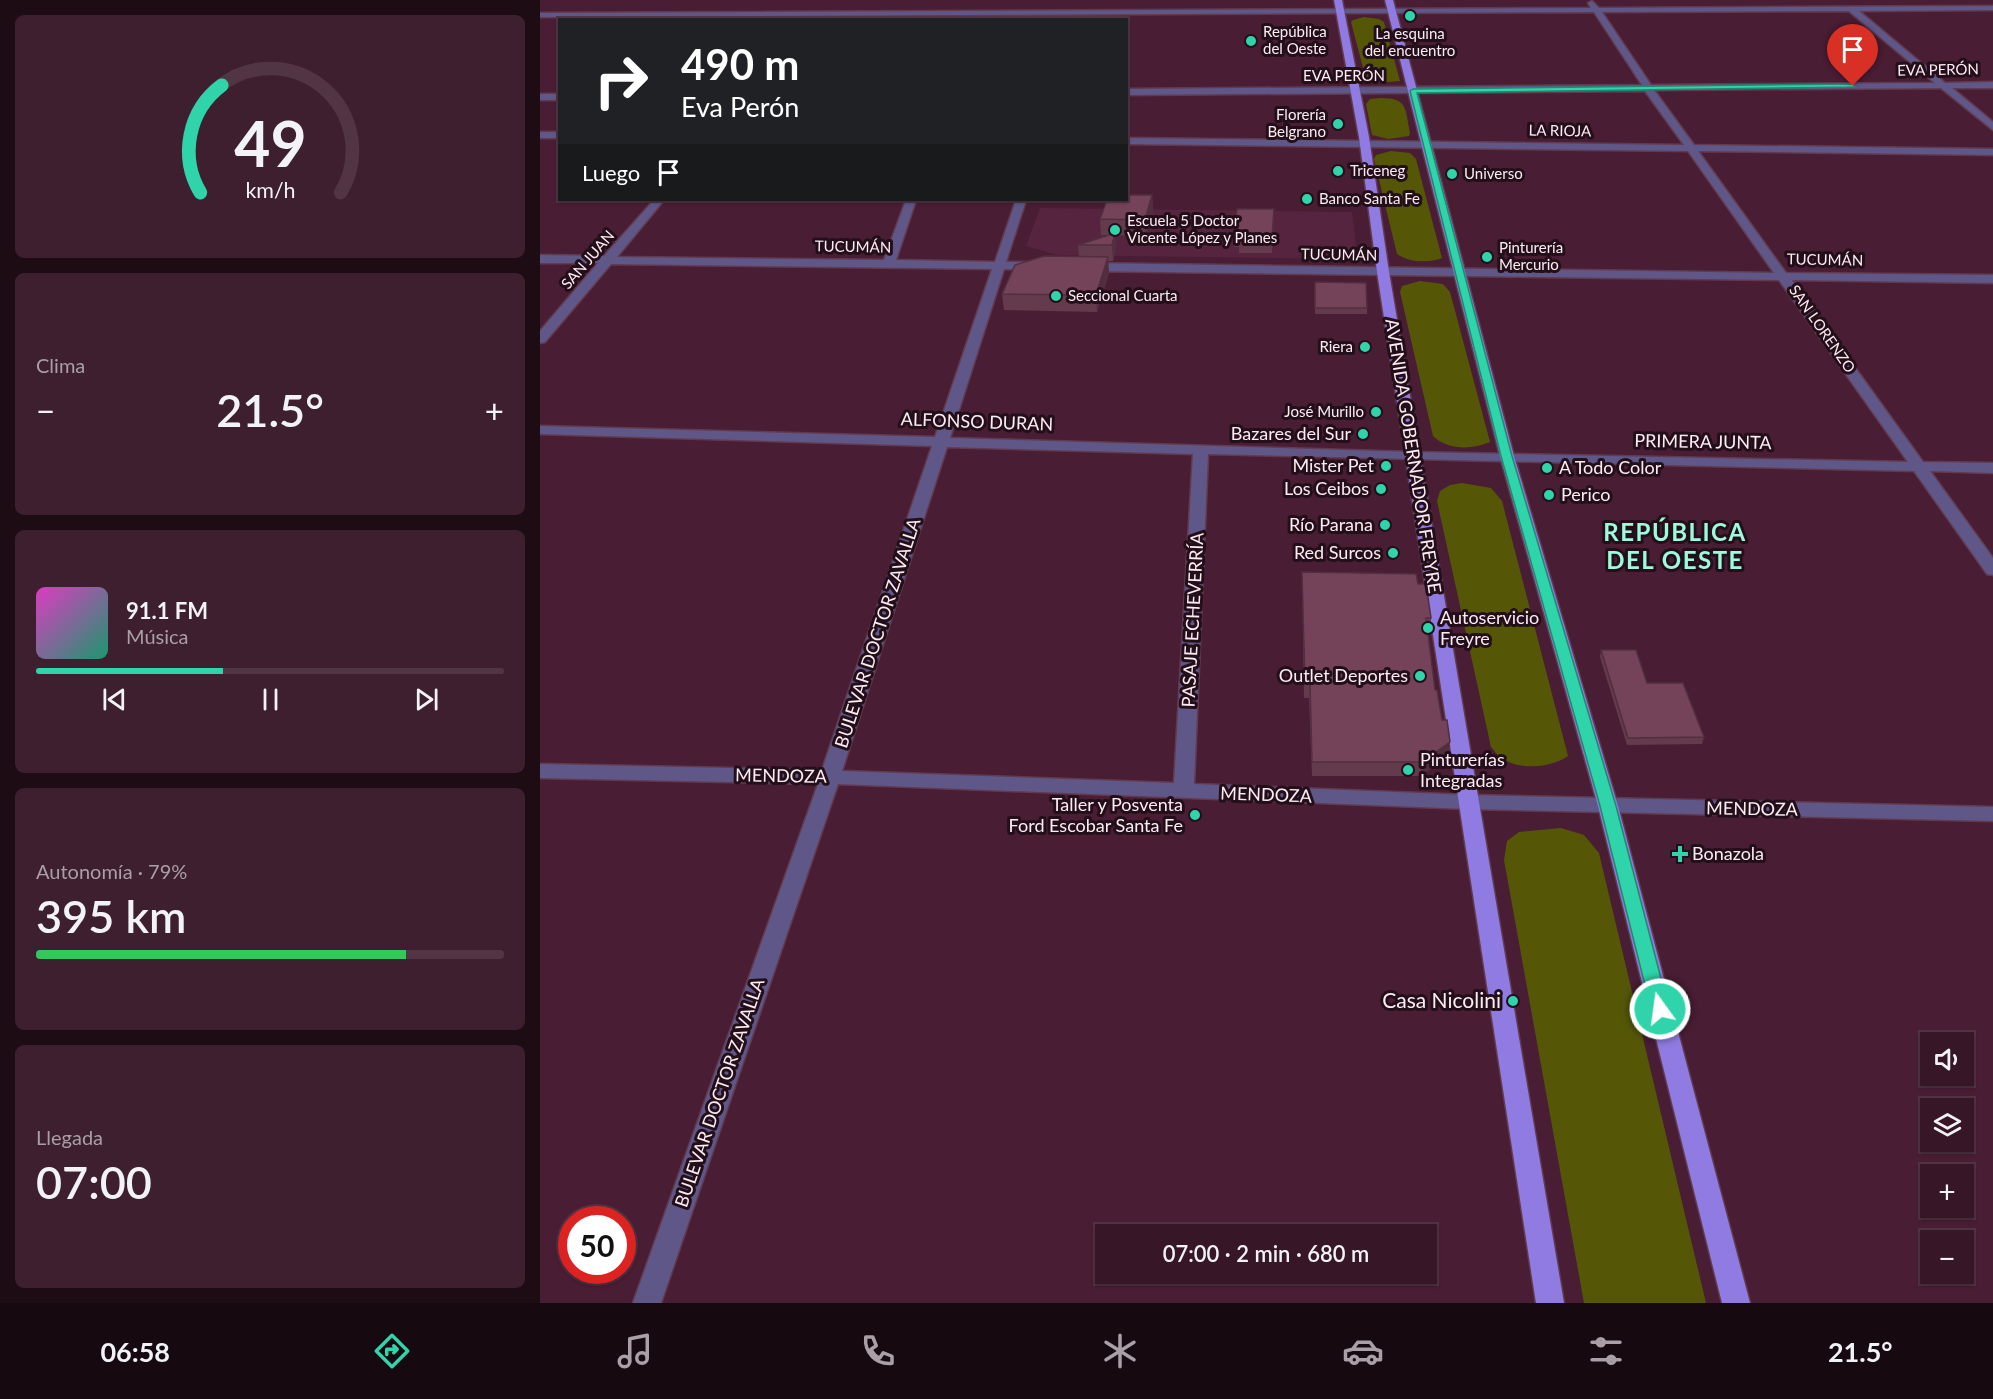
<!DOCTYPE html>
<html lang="es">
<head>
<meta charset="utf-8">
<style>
  :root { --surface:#371627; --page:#3e1f2f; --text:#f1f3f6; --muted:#aa9fa7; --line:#513544; --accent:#2fd4aa }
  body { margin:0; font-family:Lato,sans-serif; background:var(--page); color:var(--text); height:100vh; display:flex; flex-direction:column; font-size:22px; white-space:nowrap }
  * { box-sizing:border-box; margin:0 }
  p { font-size:20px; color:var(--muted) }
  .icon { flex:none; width:33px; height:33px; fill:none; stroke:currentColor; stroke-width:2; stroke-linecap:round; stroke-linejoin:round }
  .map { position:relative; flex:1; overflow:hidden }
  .drawer { display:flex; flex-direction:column; gap:15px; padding:15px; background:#1e0c15; width:540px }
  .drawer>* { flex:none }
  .hud { position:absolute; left:18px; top:18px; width:570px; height:183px; border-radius:0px; box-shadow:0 2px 4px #0004,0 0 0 2px var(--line); background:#202124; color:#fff; overflow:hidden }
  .fabs { position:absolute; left:1380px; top:1032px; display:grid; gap:12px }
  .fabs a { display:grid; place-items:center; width:54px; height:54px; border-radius:0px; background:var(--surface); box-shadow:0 2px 4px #0004,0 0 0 2px var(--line); font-size:30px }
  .speed { position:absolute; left:18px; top:1206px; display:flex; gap:12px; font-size:30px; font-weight:700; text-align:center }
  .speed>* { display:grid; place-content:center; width:78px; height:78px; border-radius:50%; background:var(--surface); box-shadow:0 2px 4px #0004,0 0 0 2px var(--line); line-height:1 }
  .speed .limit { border:9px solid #d22; background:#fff; color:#111 }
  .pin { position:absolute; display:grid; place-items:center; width:51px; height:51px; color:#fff; margin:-62px -26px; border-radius:50% 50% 50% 0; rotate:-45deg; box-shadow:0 0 6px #0007 }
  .pin .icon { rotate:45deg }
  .me { position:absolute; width:66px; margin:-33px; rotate:346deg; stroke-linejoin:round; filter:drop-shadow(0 0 4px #0008) }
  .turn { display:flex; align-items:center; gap:21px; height:126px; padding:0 24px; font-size:27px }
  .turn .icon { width:78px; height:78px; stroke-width:2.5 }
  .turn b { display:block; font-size:42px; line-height:51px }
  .then { display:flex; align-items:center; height:57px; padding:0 24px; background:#0003; gap:12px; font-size:22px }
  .big { font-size:45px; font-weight:600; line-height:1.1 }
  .drawer .tile { flex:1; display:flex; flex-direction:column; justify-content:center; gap:9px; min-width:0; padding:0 21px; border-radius:9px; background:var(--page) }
  .drawer .dial { align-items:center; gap:0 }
  .dial svg { height:156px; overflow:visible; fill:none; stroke:var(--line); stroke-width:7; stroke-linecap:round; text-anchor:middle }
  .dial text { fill:var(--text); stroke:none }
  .song { display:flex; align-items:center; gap:18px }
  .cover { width:72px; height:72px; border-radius:9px; background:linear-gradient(135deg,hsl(310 70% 55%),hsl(160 70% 35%)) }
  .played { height:6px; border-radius:3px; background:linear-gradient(90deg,var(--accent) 40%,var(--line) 40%) }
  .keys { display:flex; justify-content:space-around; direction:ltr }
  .heat { display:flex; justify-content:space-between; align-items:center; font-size:33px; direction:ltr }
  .charge { height:9px; border-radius:4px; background:linear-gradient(90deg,#34c759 79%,var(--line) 0) }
  .trip { position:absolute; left:555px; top:1224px; width:342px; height:60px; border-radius:0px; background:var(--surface); box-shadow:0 2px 4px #0004,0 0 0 2px var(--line); font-weight:600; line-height:60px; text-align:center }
  .dock { display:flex; height:96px; justify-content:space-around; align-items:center; background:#160910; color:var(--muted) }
  .dock .icon { width:42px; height:42px }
  .dock .selected { color:var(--accent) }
  .dock b { font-size:27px; color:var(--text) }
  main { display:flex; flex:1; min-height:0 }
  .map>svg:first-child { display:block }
  .built { fill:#57243f }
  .green { fill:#555707 }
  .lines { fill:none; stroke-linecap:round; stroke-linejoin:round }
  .minor-casing { stroke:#623a4f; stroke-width:3 }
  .major-casing { stroke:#623a4f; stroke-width:3 }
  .minor { fill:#5f5788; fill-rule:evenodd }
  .major { fill:#8f7be1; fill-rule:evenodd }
  .wall { fill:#643a4d }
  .shaded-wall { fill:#512f3f }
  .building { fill:#74435a; stroke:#512f3f; stroke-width:1.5 }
  .route { fill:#2fd4aa; stroke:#1f8a6e; stroke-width:1.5 }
  .poi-dot { fill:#2fd4aa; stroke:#230f19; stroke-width:2 }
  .labels { text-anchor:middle; stroke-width:6; stroke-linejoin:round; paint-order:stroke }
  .far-poi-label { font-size:15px; fill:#fdebf2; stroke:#230f19; text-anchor:start }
  .far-street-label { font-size:15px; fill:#fdebf2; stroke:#230f19 }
  .street-label { font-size:18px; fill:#fdebf2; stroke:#230f19 }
  .poi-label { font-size:18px; fill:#fdebf2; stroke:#230f19; text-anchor:end }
  .near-poi-label { font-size:21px; fill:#fdebf2; stroke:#230f19; text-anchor:end }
  .district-label { font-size:24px; font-weight:bold; letter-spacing:1.5px; fill:#9dfadb; stroke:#230f19 }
</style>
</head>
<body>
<main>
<section class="drawer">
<div class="tile dial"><svg viewBox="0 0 100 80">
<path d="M14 69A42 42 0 1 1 86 69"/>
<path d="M14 69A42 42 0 0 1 25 14" stroke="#2fd4aa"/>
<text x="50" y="56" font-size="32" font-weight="700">49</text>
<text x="50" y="72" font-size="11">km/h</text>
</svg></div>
<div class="tile"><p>Clima</p>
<div class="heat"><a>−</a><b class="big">21.5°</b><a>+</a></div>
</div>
<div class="tile">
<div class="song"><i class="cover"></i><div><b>91.1 FM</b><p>Música</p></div></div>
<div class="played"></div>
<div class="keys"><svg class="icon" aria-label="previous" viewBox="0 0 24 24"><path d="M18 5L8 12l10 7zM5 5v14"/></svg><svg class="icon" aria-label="pause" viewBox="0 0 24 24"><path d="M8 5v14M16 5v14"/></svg><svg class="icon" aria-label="next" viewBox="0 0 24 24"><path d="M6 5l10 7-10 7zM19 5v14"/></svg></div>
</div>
<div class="tile"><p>Autonomía · 79%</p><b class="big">395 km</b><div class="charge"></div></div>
<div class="tile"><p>Llegada</p><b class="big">07:00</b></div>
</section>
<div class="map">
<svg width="1453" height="1303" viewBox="0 0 1453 1303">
  <rect width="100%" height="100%" fill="#491d34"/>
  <path class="built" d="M500,208L812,212L817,254L800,259L517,255L486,246Z"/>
  <path class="green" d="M824,17L839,19L844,22L860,81L836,83L826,79L811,22L813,20Z
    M841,98C869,98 865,110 870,133L869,136L848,139L832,135L826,104L830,99Z
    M851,151L870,153L876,159L902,258C889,263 869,263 857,254L834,159L836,155Z
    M880,281L903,284L910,292L950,442C932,450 907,450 893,436L860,292L862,286Z
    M922,483L951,488L962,501L1028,756C1011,768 978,771 960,757C957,755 954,750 951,747L897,501L900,491L910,485Z
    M1021,828L1044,835L1059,853L1166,1303H1044L964,860L967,841L979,832Z"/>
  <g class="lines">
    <defs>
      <path id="minor" d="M1052,1L1059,8L1453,6V10L1319,11L1405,83L1453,82V88H1412L1453,122V130L1401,88L1114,90L1154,145L1453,149V155L1158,151L1246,273L1453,275V283L1252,280L1383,462L1453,463V473L1390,471L1453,558V575L1447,574L1374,471L668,454L654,784L929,795L1453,807V821L929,809L298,784L121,1303H93L278,784L0,778V764L282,770L392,446L0,434V426L395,437L452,269L71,264L5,342L0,343V331L58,263H0V255L64,256L114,200H124L77,257L344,260L366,200H376L356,260L455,262L476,200H486L466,262H499L505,266L499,270L464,269L410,438L873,452L1368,462L1239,280L545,271L539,267L545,263L1234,273L1148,151L586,144V138L1144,145L1105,91L586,95V89L1102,85L1054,12L0,17V13L1051,8L1048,3ZM1309,11L1395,83L1111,85L1062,12ZM407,447L653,454L634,783L302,771Z
        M0,94H20V100H0Z
        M0,132H20V138H0Z"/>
      <path id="major" d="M794,0H802L829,137L849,272L1024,1303H996L837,272L819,137Z
        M845,0H853L974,456L1078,806L1210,1303H1182L1058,806L960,456Z"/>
    </defs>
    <use href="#minor" class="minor-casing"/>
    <use href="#major" class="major-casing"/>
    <use href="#minor" class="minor"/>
    <use href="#major" class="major"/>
  </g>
  <path class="wall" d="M612,195L613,211L606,236L575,235L576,249L573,261H568L569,273L557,312L464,310L462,294L539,256L538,245L569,235H561L560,219Z
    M734,225L732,253H699V247H694V232Z
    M775,282L827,308V314H775Z
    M762,572L891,618L890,632H888L895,690L908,756L881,776H772L769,698H764Z
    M1061,650L1107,683L1164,737L1162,744L1087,745L1060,657Z"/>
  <path class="shaded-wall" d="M612,195L613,211L606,236L605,220Z
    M734,209V225L732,253V238Z
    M575,233L576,249L573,261L572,245Z
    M568,257L569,273L557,312L556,295Z
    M910,742L908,756L881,776L882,762Z"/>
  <path class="building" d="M586,195H612L605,220L560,219L567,200H586Z
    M697,209H734L732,238L699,237V232H694Z
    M575,233L572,245H538Z
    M504,256L568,257L556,295L462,294L475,265Z
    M775,282L826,283L827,308H775Z
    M762,572L876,574L878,584H886L891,618H886L895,690H897L902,720H907L910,742L882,762H772L770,684H765Z
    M1061,650H1096L1107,683H1143L1164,737L1088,738Z"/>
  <path class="route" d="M1313,84L1315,87L877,93L972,456L1076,806L1129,1009L1127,1014L1120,1016L1114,1014L1111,1009L1060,806L961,456L870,91L873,89Z"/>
  <g class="poi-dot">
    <circle cx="870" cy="16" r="6"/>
    <circle cx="711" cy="41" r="6"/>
    <circle cx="798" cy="124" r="6"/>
    <circle cx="798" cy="171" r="6"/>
    <circle cx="912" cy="174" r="6"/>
    <circle cx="767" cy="199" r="6"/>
    <circle cx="575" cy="230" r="6"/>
    <circle cx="947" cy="257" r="6"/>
    <circle cx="516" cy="296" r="6"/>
    <circle cx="825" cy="347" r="6"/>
    <circle cx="836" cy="412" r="6"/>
    <circle cx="823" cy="434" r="6"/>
    <circle cx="846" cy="466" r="6"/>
    <circle cx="1007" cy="468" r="6"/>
    <circle cx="841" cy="489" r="6"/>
    <circle cx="1009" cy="495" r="6"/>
    <circle cx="845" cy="525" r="6"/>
    <circle cx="853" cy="553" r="6"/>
    <circle cx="888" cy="628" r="6"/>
    <circle cx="880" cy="676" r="6"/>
    <circle cx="868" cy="770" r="6"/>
    <circle cx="655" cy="815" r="6"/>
    <path d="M1137 845h6v6h6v6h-6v6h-6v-6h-6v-6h6z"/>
    <circle cx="973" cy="1001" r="6"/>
  </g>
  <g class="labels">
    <g class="far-poi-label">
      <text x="723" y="37">República<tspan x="723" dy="17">del Oeste</tspan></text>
      <text x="870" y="39" text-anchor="middle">La esquina<tspan x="870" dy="17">del encuentro</tspan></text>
      <text x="786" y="120" text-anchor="end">Florería<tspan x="786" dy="17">Belgrano</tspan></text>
      <text x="810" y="176">Triceneg</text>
      <text x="924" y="179">Universo</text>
      <text x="779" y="204">Banco Santa Fe</text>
      <text x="587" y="226">Escuela 5 Doctor<tspan x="587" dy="17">Vicente López y Planes</tspan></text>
      <text x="959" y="253">Pinturería<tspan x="959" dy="17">Mercurio</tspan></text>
      <text x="528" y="301">Seccional Cuarta</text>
      <text x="813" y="352" text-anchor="end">Riera</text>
      <text x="824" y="417" text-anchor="end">José Murillo</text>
    </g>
    <g class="far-street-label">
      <text transform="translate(1398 70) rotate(-1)" y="5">EVA PERÓN</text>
      <text x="804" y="81">EVA PERÓN</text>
      <text transform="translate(1020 131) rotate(1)" y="5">LA RIOJA</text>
      <text transform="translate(313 247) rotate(1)" y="5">TUCUMÁN</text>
      <text transform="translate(799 255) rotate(1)" y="5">TUCUMÁN</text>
      <text transform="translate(48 260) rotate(-49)" y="5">SAN JUAN</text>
      <text transform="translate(1285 260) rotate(1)" y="5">TUCUMÁN</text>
      <text transform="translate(1282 329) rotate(55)" y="5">SAN LORENZO</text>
    </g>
    <g class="street-label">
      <text transform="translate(437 422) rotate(2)" y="6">ALFONSO DURAN</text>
      <text transform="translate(1163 442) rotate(1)" y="6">PRIMERA JUNTA</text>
      <text transform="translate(873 456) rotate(81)" y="6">AVENIDA GOBERNADOR FREYRE</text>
      <text transform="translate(653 620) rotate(-87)" y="6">PASAJE ECHEVERRÍA</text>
      <text transform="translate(338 633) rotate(-72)" y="6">BULEVAR DOCTOR ZAVALLA</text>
      <text transform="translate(241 776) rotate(1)" y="6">MENDOZA</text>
      <text transform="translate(726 795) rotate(2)" y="6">MENDOZA</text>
      <text transform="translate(1212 809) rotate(1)" y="6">MENDOZA</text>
      <text transform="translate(180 1093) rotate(-71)" y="6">BULEVAR DOCTOR ZAVALLA</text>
    </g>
    <g class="poi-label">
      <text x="811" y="440">Bazares del Sur</text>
      <text x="834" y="472">Mister Pet</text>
      <text x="1019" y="474" text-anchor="start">A Todo Color</text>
      <text x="829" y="495">Los Ceibos</text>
      <text x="1021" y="501" text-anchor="start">Perico</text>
      <text x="833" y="531">Río Parana</text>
      <text x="841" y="559">Red Surcos</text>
      <text x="900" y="624" text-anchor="start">Autoservicio<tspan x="900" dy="21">Freyre</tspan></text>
      <text x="868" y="682">Outlet Deportes</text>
      <text x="880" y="766" text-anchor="start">Pinturerías<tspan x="880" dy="21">Integradas</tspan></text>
      <text x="643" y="811">Taller y Posventa<tspan x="643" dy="21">Ford Escobar Santa Fe</tspan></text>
      <text x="1152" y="860" text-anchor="start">Bonazola</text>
    </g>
    <g class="near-poi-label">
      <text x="961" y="1008">Casa Nicolini</text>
    </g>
    <g class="district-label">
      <text x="1135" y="541">REPÚBLICA<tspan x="1135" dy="28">DEL OESTE</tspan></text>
    </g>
  </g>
</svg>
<div class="fabs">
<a><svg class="icon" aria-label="sound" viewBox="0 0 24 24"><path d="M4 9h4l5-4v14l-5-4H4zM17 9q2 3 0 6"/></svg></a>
<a><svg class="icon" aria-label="layers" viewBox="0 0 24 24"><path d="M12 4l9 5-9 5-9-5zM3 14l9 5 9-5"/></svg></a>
<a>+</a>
<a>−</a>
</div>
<div class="speed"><div class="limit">50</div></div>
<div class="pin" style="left:1313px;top:86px;background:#d93025"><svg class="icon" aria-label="arrive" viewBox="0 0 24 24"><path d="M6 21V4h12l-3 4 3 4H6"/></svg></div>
<svg class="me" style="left:1120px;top:1009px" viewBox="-20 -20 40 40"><circle r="17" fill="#2fd4aa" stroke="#fff" stroke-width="3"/><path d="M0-11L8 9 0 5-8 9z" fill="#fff"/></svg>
<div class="trip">07:00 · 2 min · 680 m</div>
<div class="hud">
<div class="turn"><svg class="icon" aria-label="right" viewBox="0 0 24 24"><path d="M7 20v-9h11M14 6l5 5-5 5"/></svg><div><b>490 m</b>Eva Perón</div></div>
<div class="then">Luego<svg class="icon" aria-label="arrive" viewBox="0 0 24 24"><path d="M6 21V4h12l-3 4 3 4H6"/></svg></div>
</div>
</div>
</main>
<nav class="dock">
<b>06:58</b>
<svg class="icon selected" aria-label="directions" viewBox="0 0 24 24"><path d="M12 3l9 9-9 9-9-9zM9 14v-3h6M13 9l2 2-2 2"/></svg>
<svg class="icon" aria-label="music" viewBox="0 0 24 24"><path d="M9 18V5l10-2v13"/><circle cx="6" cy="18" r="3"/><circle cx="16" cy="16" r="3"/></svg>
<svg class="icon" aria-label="phone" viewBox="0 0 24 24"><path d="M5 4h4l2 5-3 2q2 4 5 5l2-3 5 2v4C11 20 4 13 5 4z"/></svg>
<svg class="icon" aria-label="climate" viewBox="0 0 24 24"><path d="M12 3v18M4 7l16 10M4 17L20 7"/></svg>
<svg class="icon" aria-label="car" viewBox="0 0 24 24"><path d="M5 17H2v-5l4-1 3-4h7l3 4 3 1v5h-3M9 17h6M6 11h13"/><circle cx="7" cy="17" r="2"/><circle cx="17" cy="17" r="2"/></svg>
<svg class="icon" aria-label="filters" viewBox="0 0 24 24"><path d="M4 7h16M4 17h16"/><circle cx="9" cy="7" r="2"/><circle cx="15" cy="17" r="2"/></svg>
<b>21.5°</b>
</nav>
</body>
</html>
